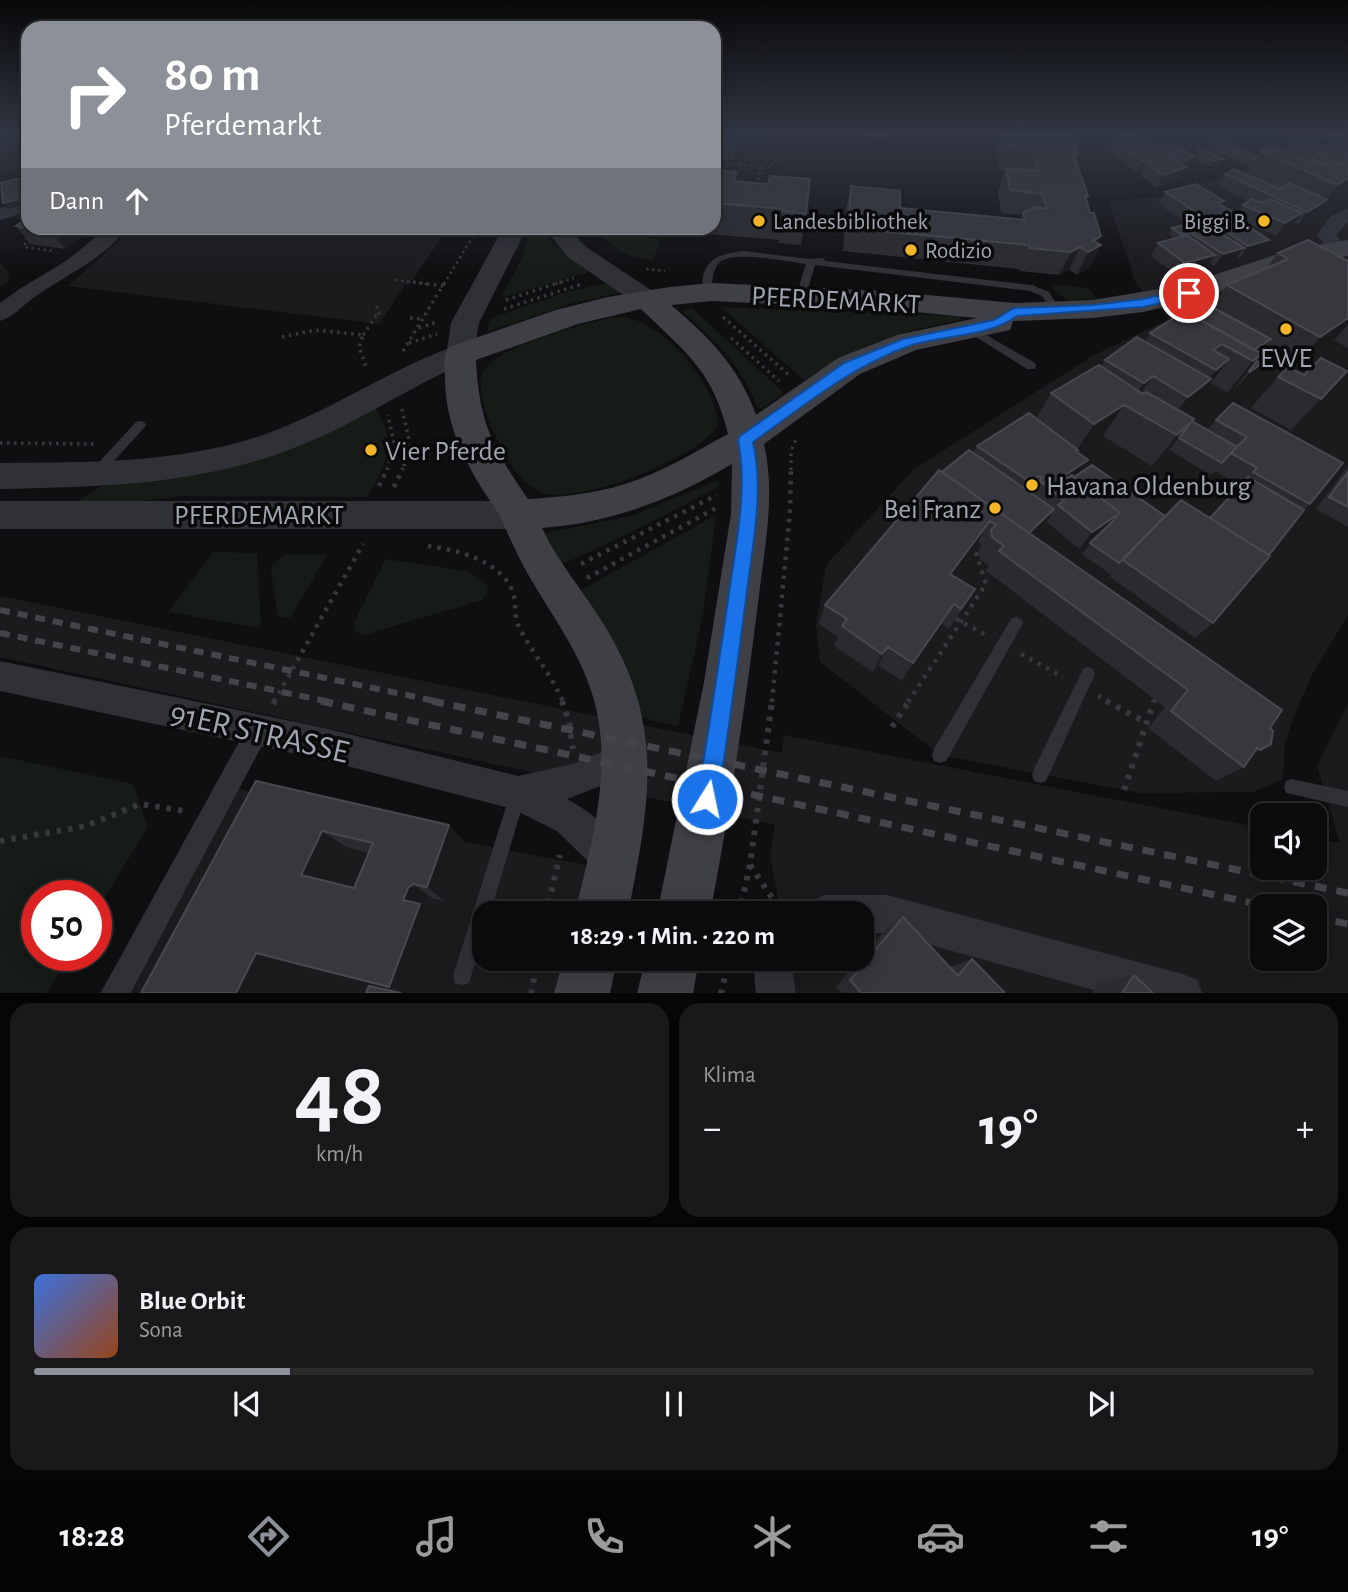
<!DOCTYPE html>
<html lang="de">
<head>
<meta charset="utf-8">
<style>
  :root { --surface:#0b0b0d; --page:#19191b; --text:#f1f3f6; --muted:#9a9b9d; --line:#2b2b2e; --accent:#8c9099 }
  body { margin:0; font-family:"Alegreya Sans",sans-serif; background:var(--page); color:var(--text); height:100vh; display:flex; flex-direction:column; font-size:26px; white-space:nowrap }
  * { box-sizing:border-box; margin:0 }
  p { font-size:23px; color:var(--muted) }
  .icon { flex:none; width:38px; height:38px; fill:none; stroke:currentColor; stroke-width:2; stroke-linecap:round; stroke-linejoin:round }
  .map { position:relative; height:993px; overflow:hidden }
  .sheet { display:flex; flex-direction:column; gap:10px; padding:10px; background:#060607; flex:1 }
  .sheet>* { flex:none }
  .banner { position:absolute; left:21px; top:21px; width:700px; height:214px; border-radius:21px; box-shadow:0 4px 18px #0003,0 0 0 2px var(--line); background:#8c9099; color:#fff; overflow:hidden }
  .buttons { position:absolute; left:1250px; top:803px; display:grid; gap:14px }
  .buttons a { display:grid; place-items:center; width:77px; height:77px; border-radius:14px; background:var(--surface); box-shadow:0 4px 18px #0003,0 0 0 2px var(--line); font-size:35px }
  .speed { position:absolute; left:21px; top:880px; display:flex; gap:14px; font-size:35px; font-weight:700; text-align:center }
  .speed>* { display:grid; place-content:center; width:91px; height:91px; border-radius:50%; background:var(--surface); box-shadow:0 4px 18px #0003,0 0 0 2px var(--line); line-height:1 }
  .speed .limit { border:10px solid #d22; background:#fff; color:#111 }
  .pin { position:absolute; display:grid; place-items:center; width:60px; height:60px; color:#fff; margin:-30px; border:4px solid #fff; border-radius:50%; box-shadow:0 2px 7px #0007 }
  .me { position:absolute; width:77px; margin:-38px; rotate:10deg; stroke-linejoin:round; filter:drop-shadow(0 0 5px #0008) }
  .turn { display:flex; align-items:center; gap:24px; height:147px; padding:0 28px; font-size:32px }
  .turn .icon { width:91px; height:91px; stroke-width:2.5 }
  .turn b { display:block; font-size:49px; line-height:60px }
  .then { display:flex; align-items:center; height:66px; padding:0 28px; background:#0003; gap:14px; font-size:26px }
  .big { font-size:52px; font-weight:600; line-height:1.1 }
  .sheet .card { flex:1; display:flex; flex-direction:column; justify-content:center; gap:10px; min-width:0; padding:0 24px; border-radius:21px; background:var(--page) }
  .sheet .dial { align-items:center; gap:0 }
  .dial b { font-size:91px; line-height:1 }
  .song { display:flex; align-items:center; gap:21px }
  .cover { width:84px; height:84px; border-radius:10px; background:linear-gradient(135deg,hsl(220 70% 55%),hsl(20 70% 35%)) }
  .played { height:7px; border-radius:4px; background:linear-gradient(90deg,var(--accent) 20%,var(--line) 20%) }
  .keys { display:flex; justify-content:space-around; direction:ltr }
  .heat { display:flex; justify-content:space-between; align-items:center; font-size:38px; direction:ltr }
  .sheet .tiles { flex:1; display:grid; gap:10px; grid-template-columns:1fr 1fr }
  .card:last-child { grid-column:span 2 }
  .trip { position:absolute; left:472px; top:901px; width:402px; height:70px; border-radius:21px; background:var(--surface); box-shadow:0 4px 18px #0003,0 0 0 2px var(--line); font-weight:600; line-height:70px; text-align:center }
  .tab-bar { display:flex; height:112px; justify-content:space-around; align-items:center; background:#040405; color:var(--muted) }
  .tab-bar .icon { width:49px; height:49px }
  .tab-bar .on { color:var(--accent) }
  .tab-bar b { font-size:32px; color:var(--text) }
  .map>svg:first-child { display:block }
  .built { fill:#1b1b1e; fill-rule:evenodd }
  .green { fill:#161b17 }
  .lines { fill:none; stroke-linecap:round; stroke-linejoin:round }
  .path-far3 { stroke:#36383c; stroke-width:2.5; stroke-dasharray:2.5 3.5; stroke-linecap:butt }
  .path-far2 { stroke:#36383c; stroke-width:3.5; stroke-dasharray:2.5 4.5; stroke-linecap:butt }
  .path-far1 { stroke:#36383c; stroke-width:4.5; stroke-dasharray:3.5 6; stroke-linecap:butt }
  .path { stroke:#36383c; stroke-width:6; stroke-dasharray:4.5 7; stroke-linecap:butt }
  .service { fill:#303136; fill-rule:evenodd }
  .pedestrian { fill:#303136; fill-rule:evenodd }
  .minor { fill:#303136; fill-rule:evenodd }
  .tertiary { fill:#303136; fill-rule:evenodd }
  .secondary { fill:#3e4045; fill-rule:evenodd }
  .rail-far1 { stroke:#43454b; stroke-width:6; stroke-dasharray:10 8; stroke-linecap:butt }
  .rail { stroke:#43454b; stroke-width:7; stroke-dasharray:12 10; stroke-linecap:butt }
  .wall { fill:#2b2b2f; fill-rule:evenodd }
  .shaded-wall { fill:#1a1a1d }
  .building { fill:#37383d; stroke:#48494f; stroke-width:2; fill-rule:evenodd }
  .route { fill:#1a73e8; stroke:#114b97; stroke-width:2 }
  .poi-dot { fill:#f1b527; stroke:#0a0a0b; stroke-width:2.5 }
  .labels { text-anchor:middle; stroke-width:7; stroke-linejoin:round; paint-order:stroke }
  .far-poi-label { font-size:23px; fill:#a0a5b2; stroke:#0a0a0b; text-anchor:start }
  .street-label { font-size:28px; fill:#a0a5b2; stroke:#0a0a0b }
  .poi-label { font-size:28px; fill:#a0a5b2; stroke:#0a0a0b; text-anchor:start }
  .near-street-label { font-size:33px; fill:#a0a5b2; stroke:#0a0a0b }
</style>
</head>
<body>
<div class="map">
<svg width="1348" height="994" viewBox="0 0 1348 994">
  <rect width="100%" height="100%" fill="#0f0f11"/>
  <path class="built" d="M1320,137L1348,150V615L1312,674L1294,716L1285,742L1283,779L1253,792L1140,793L940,755L820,662L816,625L826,565L914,469L1094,355L1169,319L1136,284L1109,202L1165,196L1238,172Z
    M133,228H448L414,278L409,285H405L379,324L68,286Z
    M0,596L782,753L784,735L1262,828V868H1314V838L1340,843L1317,766L1348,703V993H776L773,959H863V914L781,912L770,856L775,825L0,657ZM1262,906H1314V959H1262Z
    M228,786L464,842L591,866L581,913L485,914V959H571L563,993L114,994Z"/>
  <path class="green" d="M532,228H543L553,244L589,272L501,298L520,262Z
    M605,231L660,239L653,260C630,257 617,253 602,235Z
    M605,283L620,293L573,303L487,332L491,318L567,292Z
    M1053,284L1088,288L1097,299L1067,300L1050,286Z
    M721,307L959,316L962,320C901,330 856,347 804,380Z
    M692,308L784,393L762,409L758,408C738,360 719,344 681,311Z
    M614,317C656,311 717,384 718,424C703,458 573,507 540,492C518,482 504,455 495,434C488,419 478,394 481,377C487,347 586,324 614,317Z
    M374,406C398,443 388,462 367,497L181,496L108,505L73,504L101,486L200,474L239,465Z
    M718,480L720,486L632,532L563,564L542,534L634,515Z
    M716,515L703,615L678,726L642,718L620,653L581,590Z
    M213,552L257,553L261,628L168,612Z
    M286,554L327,555L290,618L278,616L271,571L273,564Z
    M386,559L468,571L487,585L488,593L482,600L364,635L355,632L354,623Z
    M0,756L133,784L148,827L96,912V896H37V956H70L47,993H0Z"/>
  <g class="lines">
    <path class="path-far3" d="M714,162L772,168L774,160H786
      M756,186L761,167
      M27,237L24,247L54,251
      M646,269L665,271
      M395,280L427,284
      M444,284L478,228
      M555,284L574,278"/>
    <path class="path-far2" d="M413,282L443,286
      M506,300L561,282
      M377,306L378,313L385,315
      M504,309L582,284
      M723,317L790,376
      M410,318L423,319
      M419,328L437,322
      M363,335L378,313
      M282,337L315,330L363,335L359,347L367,370
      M731,338L779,381
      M409,343L437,334
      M1256,348L1290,369
      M403,351L445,282
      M402,409L409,440L403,470
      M0,443L97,444
      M387,470L394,443L388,415
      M791,470V451L796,439"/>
    <path class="path-far1" d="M379,486L388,468
      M394,487L403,468
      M428,546C457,550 499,560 512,590C517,601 513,615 519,627C532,653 552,675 563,702
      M581,564L717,495
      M587,578L716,508
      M956,619L986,635
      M1021,654L1063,677
      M1098,696L1110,702
      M274,702L363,544
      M772,702L790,511L791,468
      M908,702L986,584L975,550
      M1154,702L1155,699"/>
    <path class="path" d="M562,701L569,722L573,749
      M1106,701L1145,722
      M273,704L275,701
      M892,727L909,701
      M1124,790L1154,701
      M0,841L86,826L140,804L185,811
      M750,865L783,914
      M546,914L560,855
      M739,914L750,865L772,701
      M531,994L538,959
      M721,994L729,959"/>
    <path class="service" d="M743,251L809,259L824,258L825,261L1032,285L1049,292L1061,311L1059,313H1053L1042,296L1030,291L815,265L806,296L801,299L796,296L806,264C788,262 729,249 718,264C712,272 712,283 712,292L710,294H704C697,264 716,253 743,251Z
      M969,325L1035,363L1036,366L1035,369H1027L965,330L964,328Z
      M140,421L144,422L146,425L144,428L99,477H91L89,474L91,471L136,422Z
      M1016,617L1021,619L1023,623L1021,627L946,761L940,763L934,761L932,755L934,749L1011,619Z
      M1088,667L1093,669L1095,674L1046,781L1040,783L1034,781L1032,775L1034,769L1083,669Z
      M1292,779L1348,791V807L1286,793L1284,787L1286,781Z
      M518,786L524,788L526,794L490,914H485V931L471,976L469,983L462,985L455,983L453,976L510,794L512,788Z"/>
    <path class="pedestrian" d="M258,718L266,722L270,730L266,738L130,994H100L250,722Z"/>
    <path class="minor" d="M28,202V212L0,220V208Z
      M1348,208V222L1336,235L1348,249L1345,253H1331L1317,235L1330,217Z
      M107,228H127C105,258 66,275 36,296C24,304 14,317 0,321V303L21,288L66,261Z
      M0,661L320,727L518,776L573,764L624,743L636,748L641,760L636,772L567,799C590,811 620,835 630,859L625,872L612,877L599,872L557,831L513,809L320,759L0,691Z
      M825,895H887L1183,974L1197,980L1203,994H1108L887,933H863V914H806L812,901Z
      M753,959H793L791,963L796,994H756Z"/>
    <path class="tertiary" d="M503,228H527L479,323L474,354L470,361C411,385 358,423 299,446C203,485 102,487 0,489V463C92,462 191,464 279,429C337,406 389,371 447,349L451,323Z
      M544,228H568L586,247L657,294L661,300L657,306L648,308L639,306L568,257Z
      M0,501H518L530,505L535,515L530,525L518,529H0Z"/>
    <path class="secondary" d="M1348,240V256L1305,263L1199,299L1143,312L1093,318L1013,321L1010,330L916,350L860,374L764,444C776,496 764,550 758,603C745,707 730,810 710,914H657L704,682L731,514L732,464C673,499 611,523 542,528C558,563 586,594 606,628C666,728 649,805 628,914H575C590,848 612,776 596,708C585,659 554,619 529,576C518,557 510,538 501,519C496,508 487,497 481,487C460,452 445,419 445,377C444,366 443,356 449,347L556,310L608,297L670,287L712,283L884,291L1015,303L1093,300L1183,285L1290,250ZM712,301L884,309L977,318L897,335L838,358L756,415C739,367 709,337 671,305ZM641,309C685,352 713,370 728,434C695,452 661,473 625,484C594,494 561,497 528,499C493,448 479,423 476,360L578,324Z
      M563,959H617L610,994H554Z
      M645,959H699L693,994H637Z"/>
    <path class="rail-far1" d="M0,610L440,702
      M0,633L330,702"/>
    <path class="rail" d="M321,701L1266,906
      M432,701L1348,893
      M1314,917L1348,924"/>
  </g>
  <path class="wall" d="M714,135H738V144L733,160L714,158Z
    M855,135H891L890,137Z
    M999,135H1004L1078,154L1075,160L1088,196L1087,200L1090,213L1101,236L1097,243L1101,245L1089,268L1077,275L1069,270L1059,275L1020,271L1019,269L843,251L846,209L851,186L900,208L1021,220L1022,215L1001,213L998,191L1005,170H998L995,148Z
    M1321,135H1348V190L1321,207L1318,212L1298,225L1294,223L1276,236L1235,217L1243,205L1249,201L1218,186L1225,174H1246L1251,165L1249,167L1207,148L1210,142L1257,156L1260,151H1284L1292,140L1325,148H1334L1338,144Z
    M1115,139L1160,147L1192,162L1184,165L1180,179L1156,187L1140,175L1142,171L1135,172L1109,151Z
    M1200,148L1221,165L1209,167L1194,160Z
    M714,170L737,172L736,181L806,214L801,245L779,243V240L635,228H714Z
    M1165,192L1222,205L1236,214L1234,217L1269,240L1260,252L1240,258L1237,257L1235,260L1214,266L1210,263L1207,267L1178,276L1151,256L1158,243L1175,239L1168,234L1172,228L1188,224L1158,204Z
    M16,226L97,228L65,249L30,244Z
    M1278,253L1348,261V348L1334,340L1292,369L1304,375L1347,371L1291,430L1251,408L1278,377L1292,369L1261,351L1259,352L1262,354L1257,361L1251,376L1227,393L1211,383L1205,391L1195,399L1183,413L1192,421L1207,430L1216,420L1233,403L1310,504L1304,510L1213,623L1195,638L1109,576L1115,569L1110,574L1082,554L1097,536L1079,549L1047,522L1051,516L1050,515L1047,520L1032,534L1270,728L1271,744L1252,754L1244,767L1216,781L1148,728L1165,707L986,571L989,566L980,559L978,551L982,546L978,542L953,575L975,589L949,629L942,624L902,681L878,665L873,672L834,646L838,637L819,624L825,605L942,472L973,453L977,446L1036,419L1051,393L1101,366L1105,360L1145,341L1150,333L1195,317L1211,307L1227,285L1266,268ZM1103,436L1152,466L1169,450L1211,475L1223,463L1215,471L1240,485L1210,518L1165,516L1079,474L1088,460L1078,452Z
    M1348,466V527L1316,509Z
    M256,781L449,825L464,842L444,901L432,898L427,901L425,907L438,916L411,993L287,962L273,993ZM346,847L369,853L354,888L330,882Z
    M903,917L950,967L972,959L1005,993H842L836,987L860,959H863V956L886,929Z
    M1134,975L1153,993H1092L1099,983Z"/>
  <path class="shaded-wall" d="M0,135H28V165L2,171L0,169Z
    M735,135H738V144L733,160Z
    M1346,135H1348V141L1339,144Z
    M1195,156L1192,162L1182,166L1186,160Z
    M1147,159L1141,171L1135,172L1142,161Z
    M1224,159L1221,165L1209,167L1213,161Z
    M1187,167L1180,179L1156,187L1163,175Z
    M1348,178V190L1321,207L1318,212L1298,225L1307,212L1326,200L1337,185Z
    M28,197V204L8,209L3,203Z
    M1302,213L1293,225L1276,236L1285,223Z
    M57,228H97L65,249L52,231Z
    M1101,236L1095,248L1101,245L1089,268L1077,275L1093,241Z
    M1269,240L1260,252L1240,258L1248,246Z
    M1080,247L1069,270L1059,275L1071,252Z
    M1244,248L1235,260L1214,266L1223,254Z
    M1215,255L1207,267L1178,276L1185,263Z
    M0,262L10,274L7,277L10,280L0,287Z
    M1348,318V325L1334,340L1292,369L1320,337Z
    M1271,339L1260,351L1249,359L1246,355Z
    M1262,354L1236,386L1227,393L1253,361Z
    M1229,359L1205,391L1195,399L1186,410L1164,428L1188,397L1208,381L1216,370Z
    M1261,364L1251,376L1240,384L1250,372Z
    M1153,376L1131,408L1128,407L1144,383Z
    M1124,405L1103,436L1076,453L1065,469L1094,424Z
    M1194,419L1169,450L1152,466L1177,435Z
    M1088,460L1076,478L1053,493L1064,476Z
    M1039,476L1028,493L1019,499L1030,482Z
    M1054,509L1047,520L1013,552L1020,540Z
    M1120,513L1107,530L1079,549L1092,532Z
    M990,521L978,542L939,594L950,574Z
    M954,604L942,624L902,681L913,663Z
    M888,647L878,665L873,672L882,654Z
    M449,825L464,842L444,901L427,887Z
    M322,831L346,847L327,889L301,875Z
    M413,884L432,898L427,901L425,907L438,916L411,993L389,987L403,900L408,888Z
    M256,953L287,962L273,993H236Z"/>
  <path class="building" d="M1004,135H1073L1078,154L1073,153L1088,196H1085L1090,213H1094L1101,236L1093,241L1101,245L1088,252L1080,247L1071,252L1030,248L1029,245L848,228L851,186L900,191V208L1025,220L1023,213L1035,207L1047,209L1043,194L1010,190L1006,168L1038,171L1033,149L1006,147Z
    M1128,135H1137L1175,155L1168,157L1187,167L1163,175L1146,163L1152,161L1147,159L1142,161L1115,139Z
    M1299,137L1325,148L1330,146L1348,154V166L1292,140Z
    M1217,139L1257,156L1255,159L1253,160L1210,142Z
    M1348,141V149L1337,144Z
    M1169,143L1195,156L1186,160L1160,147Z
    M1271,146L1313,163L1315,161L1348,174V178L1337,185L1260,151Z
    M1200,148L1224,159L1213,161L1198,154Z
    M1317,155L1348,168V174L1311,158Z
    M1234,169L1280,189L1289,183L1327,200L1307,212L1225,174Z
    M714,170L737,172L734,181L768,184L770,176L810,179L806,214L783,211L784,209L714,203Z
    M28,176V197L3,203L1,183Z
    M1196,184L1224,201L1218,203L1236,214L1231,215L1269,240L1248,246L1165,192Z
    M1252,199L1261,203L1270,199L1302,213L1285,223L1243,205Z
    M28,217V228H57L52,231L16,226Z
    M1191,223L1202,230L1182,235L1172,228Z
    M1211,227L1244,248L1223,254L1191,233Z
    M1187,235L1215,255L1185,263L1158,243Z
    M1308,240L1348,261V318L1320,337L1227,285L1288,259L1278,253Z
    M1212,307L1271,339L1254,350L1195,317Z
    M1185,311L1262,354L1253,361L1222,344L1213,350L1229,359L1216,370L1150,333Z
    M1137,337L1211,379L1188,397L1153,376L1144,383L1105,360Z
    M1321,358L1347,371L1321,399L1278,377L1288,367L1304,375Z
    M1257,361L1261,364L1250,372L1249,371Z
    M1099,365L1143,394L1146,392L1194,419L1177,435L1124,405L1094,424L1051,393Z
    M1233,403L1343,463L1310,504L1253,472L1257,468L1231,453L1247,437L1216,420Z
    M1029,413L1078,450L1076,451L1088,460L1064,476L1067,478L1072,475L1120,513L1092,532L1058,505L1064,501L1039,480L1042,478L1039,476L1030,482L977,446Z
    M1192,421L1237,447L1222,463L1179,438Z
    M969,450L1054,509L1029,533L942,472Z
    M1092,465L1165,516L1119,563L1090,543L1116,518L1114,517L1120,513L1074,477Z
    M939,470L1282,710L1270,728L1273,731L1271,744L1260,750L1257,748L1244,767L1171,711L1188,690L999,551L1004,546L992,537L991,530L996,525L990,521L950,574L975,589L961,609L954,604L913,663L888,647L882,654L842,626L847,619L825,605Z
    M1348,472V507L1329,497Z
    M1248,477L1304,510L1269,555L1210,518Z
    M1181,500L1270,556L1213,623L1123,560Z
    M256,781L449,825L427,887L413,884L408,888L403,900L420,904L389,987L256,953L236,993H141ZM322,831L373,843L354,888L301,875Z
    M903,917L958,976L972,959L1005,993H861L850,980Z
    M1134,975L1153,993H1122Z
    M369,986L401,993H366Z"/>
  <linearGradient id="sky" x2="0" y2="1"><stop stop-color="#080809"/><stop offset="0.49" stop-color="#313743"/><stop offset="1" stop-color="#313743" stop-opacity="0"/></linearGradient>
  <rect width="1348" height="274" fill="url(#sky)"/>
  <path class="route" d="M1189,289L1194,291V296L1143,307L1017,316C986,338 945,334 909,346C850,367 804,406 753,442C764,490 753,543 747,591C738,660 729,730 718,799L715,806L707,809L700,806L697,799C709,730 719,662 729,593C736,543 748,489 738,440L740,436L844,363L903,339L994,320L1014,308L1093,305L1143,299Z"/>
  <g class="poi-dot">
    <circle cx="759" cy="221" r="7"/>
    <circle cx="1264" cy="221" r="7"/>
    <circle cx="911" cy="250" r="7"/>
    <circle cx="1286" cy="329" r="7"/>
    <circle cx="371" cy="450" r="7"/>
    <circle cx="1032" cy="485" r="7"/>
    <circle cx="995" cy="508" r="7"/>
  </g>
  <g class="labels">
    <g class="far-poi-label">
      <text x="773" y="229">Landesbibliothek</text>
      <text x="1250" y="229" text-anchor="end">Biggi B.</text>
      <text x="925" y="258">Rodizio</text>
    </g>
    <g class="street-label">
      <text transform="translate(836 299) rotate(3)" y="10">PFERDEMARKT</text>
      <text x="259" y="524">PFERDEMARKT</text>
    </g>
    <g class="poi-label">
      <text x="1286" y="367" text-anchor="middle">EWE</text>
      <text x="385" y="460">Vier Pferde</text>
      <text x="1046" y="495">Havana Oldenburg</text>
      <text x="981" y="518" text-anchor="end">Bei Franz</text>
    </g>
    <g class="near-street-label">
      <text transform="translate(260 731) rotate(13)" y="12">91ER STRASSE</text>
    </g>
  </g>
</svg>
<div class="buttons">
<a><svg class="icon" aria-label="sound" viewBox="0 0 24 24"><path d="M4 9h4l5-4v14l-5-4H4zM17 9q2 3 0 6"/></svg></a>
<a><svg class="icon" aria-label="layers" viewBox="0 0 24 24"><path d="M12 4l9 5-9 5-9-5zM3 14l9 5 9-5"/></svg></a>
</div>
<div class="speed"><div class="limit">50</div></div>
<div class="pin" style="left:1189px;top:293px;background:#d93025"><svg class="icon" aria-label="arrive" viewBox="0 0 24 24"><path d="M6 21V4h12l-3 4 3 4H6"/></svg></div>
<svg class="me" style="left:707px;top:799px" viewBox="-20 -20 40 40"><circle r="17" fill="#1a73e8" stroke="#fff" stroke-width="3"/><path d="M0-11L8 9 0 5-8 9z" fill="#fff"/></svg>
<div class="trip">18:29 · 1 Min. · 220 m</div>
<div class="banner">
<div class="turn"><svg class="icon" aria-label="right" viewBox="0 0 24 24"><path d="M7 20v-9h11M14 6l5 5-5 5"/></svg><div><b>80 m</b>Pferdemarkt</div></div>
<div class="then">Dann<svg class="icon" aria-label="ahead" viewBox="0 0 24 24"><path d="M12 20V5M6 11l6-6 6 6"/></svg></div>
</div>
</div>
<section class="sheet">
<div class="tiles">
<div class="card dial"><b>48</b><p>km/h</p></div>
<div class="card"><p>Klima</p>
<div class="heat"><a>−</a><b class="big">19°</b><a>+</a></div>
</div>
<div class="card">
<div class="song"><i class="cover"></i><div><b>Blue Orbit</b><p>Sona</p></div></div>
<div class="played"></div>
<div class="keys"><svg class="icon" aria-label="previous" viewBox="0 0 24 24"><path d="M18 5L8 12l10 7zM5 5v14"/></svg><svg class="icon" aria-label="pause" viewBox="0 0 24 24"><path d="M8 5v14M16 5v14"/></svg><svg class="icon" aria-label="next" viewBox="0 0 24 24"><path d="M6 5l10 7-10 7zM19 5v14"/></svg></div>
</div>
</div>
</section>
<nav class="tab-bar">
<b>18:28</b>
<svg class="icon on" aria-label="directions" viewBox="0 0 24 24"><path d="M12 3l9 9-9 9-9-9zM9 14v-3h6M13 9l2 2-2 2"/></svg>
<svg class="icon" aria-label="music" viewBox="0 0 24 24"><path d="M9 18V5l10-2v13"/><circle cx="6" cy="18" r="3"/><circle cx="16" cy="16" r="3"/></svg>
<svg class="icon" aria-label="phone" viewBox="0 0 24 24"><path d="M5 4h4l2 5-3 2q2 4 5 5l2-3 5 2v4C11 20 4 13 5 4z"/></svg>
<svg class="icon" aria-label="climate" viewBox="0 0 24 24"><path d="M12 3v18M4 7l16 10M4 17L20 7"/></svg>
<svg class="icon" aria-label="car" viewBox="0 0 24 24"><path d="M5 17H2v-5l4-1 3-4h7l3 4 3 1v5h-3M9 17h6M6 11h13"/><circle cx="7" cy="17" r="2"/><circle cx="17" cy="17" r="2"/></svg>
<svg class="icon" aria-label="filters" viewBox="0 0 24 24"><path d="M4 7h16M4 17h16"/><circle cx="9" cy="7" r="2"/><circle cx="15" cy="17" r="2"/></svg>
<b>19°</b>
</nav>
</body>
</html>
